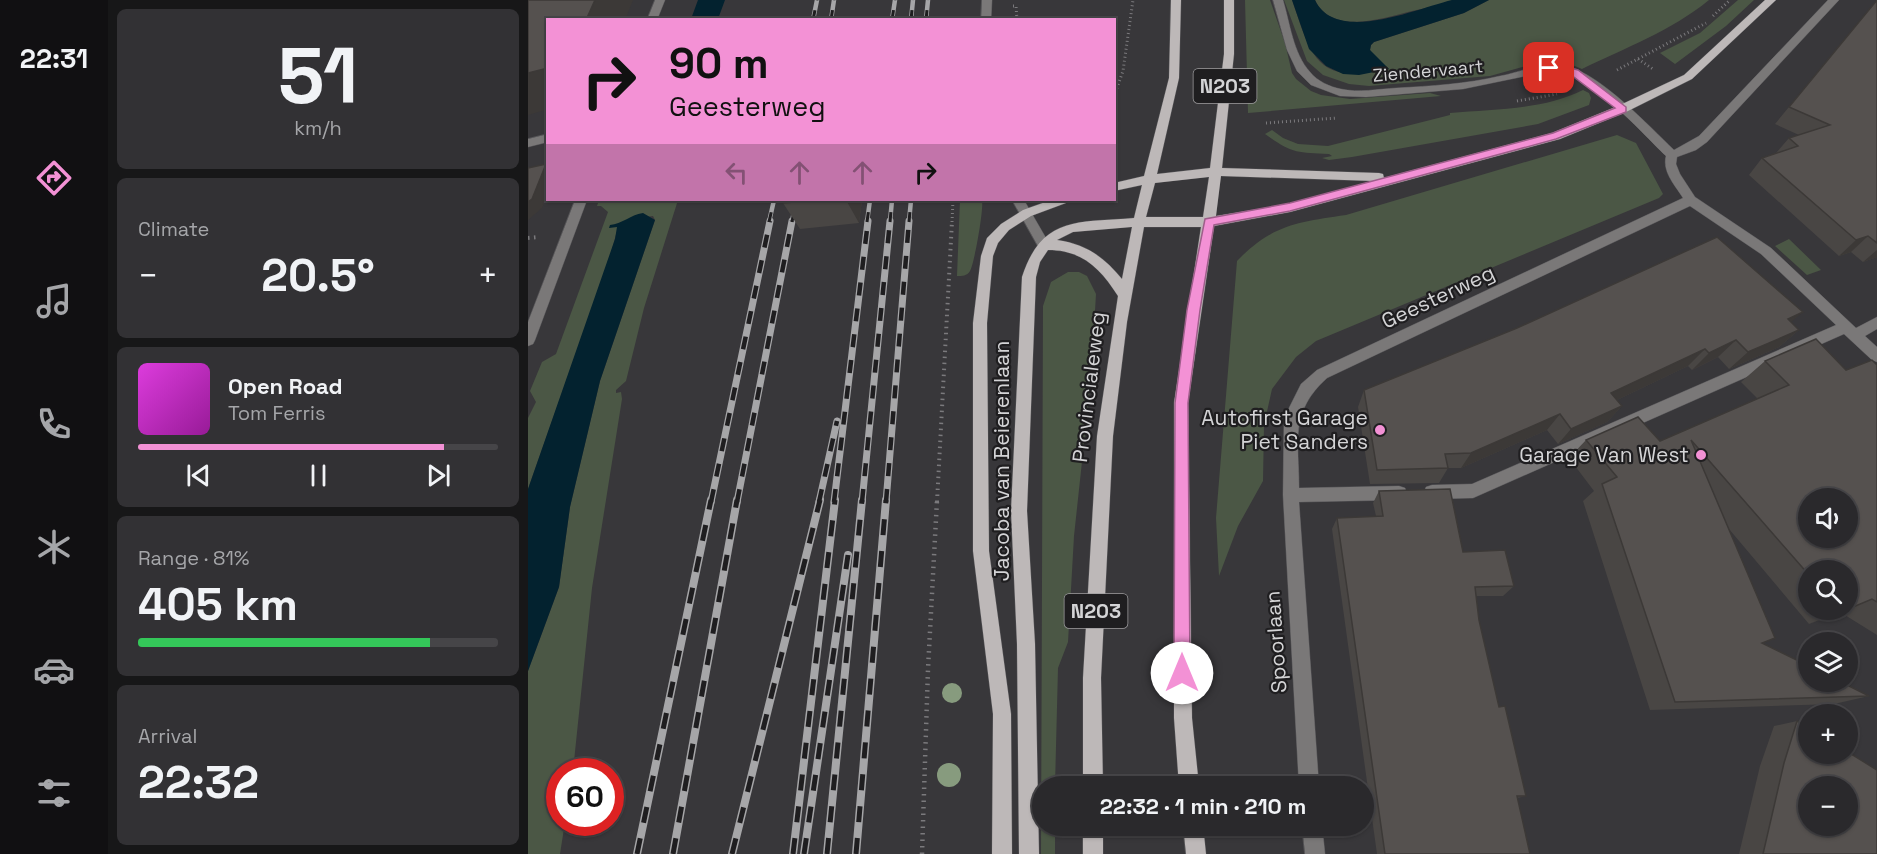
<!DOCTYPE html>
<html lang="en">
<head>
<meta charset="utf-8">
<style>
  :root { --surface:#2a292c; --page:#323134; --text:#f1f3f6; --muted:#a5a6a9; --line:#464548; --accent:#f391d5 }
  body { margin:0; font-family:"Space Grotesk",sans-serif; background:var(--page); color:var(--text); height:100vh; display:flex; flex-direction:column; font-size:22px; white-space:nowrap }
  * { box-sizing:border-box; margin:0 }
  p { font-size:20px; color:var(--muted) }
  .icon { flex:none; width:33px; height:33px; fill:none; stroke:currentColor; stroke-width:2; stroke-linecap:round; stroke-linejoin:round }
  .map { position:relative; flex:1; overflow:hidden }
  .sheet { display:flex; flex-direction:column; gap:9px; padding:9px; background:#171718; width:420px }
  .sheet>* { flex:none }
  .guide { position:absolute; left:18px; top:18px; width:570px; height:183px; border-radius:0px; box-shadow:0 2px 4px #0004,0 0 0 2px var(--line); background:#f391d5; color:#111; overflow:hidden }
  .tools { position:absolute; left:1270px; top:488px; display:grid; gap:12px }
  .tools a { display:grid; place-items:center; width:60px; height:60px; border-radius:50%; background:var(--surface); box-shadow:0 2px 4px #0004,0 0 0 2px var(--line); font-size:30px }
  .speed { position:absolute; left:18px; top:758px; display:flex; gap:12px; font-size:30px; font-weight:700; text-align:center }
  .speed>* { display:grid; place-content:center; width:78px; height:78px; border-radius:50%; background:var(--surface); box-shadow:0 2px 4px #0004,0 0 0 2px var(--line); line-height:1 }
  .speed .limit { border:9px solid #d22; background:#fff; color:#111 }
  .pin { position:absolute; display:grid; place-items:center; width:51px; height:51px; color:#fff; margin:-26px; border-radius:12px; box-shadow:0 3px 9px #0006 }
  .me { position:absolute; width:66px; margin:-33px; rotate:0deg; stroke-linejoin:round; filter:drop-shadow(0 0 4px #0008) }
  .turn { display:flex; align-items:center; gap:21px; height:126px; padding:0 24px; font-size:27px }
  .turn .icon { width:78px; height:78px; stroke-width:2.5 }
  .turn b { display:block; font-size:42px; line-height:51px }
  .lanes { display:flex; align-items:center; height:57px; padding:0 24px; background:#0003; justify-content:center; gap:30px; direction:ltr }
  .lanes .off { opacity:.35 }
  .big { font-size:45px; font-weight:600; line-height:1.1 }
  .sheet .card { flex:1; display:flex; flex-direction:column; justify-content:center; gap:9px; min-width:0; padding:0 21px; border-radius:9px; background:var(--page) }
  .sheet .dial { align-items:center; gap:0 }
  .dial b { font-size:78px; line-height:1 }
  .song { display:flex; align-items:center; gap:18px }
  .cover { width:72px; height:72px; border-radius:9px; background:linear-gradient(135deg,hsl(300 70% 55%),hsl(300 70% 35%)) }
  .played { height:6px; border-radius:3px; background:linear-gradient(90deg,var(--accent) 85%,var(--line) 85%) }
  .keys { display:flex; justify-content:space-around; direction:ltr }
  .heat { display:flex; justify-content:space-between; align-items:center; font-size:33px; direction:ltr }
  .charge { height:9px; border-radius:4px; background:linear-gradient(90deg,#34c759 81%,var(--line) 0) }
  .trip { position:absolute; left:504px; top:776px; width:342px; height:60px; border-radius:30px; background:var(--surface); box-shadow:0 2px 4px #0004,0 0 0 2px var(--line); font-weight:600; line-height:60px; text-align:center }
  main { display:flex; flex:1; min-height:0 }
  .tab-bar { display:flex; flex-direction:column; width:108px; justify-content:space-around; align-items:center; background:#111012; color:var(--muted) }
  .tab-bar .icon { width:42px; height:42px }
  .tab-bar .on { color:var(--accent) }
  .tab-bar b { font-size:27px; color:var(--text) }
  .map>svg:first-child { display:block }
  .green { fill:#4b5745 }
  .water { fill:#03222f }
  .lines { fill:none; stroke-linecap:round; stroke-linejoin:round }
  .minor-casing { stroke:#545356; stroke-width:1 }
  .major-casing { stroke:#545356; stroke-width:1 }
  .path-far2 { stroke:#7b7a7d; stroke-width:3; stroke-dasharray:1 3; stroke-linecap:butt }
  .path-far1 { stroke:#7b7a7d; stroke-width:4; stroke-dasharray:1.5 4.5; stroke-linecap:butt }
  .path { stroke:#7b7a7d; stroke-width:4.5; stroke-dasharray:1.5 5; stroke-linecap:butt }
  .minor { fill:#7a7878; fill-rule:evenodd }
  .major { fill:#bdb8b8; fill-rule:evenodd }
  .rail-far2-casing { stroke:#a6a6a8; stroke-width:4.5 }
  .rail-far1-casing { stroke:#a6a6a8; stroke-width:7 }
  .rail-casing { stroke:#a6a6a8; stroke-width:8 }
  .rail-far2 { stroke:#1f1e20; stroke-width:3; stroke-dasharray:10; stroke-linecap:butt }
  .rail-far1 { stroke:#1f1e20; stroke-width:4.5; stroke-dasharray:13; stroke-linecap:butt }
  .rail { stroke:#1f1e20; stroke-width:5; stroke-dasharray:16; stroke-linecap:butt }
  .tree { fill:#879b7e }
  .wall { fill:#494644; fill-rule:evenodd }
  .shaded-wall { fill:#3c3937 }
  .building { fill:#55514f; stroke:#3c3937; stroke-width:1.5; fill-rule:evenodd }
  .route { fill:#f391d5; stroke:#9e5e8a; stroke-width:1.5 }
  .poi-dot { fill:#f391d5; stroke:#1f1e20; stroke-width:2 }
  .labels { text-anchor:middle; stroke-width:4.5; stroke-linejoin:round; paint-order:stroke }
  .far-street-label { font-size:18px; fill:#d4d4d6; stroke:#1f1e20 }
  .shield { fill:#1f1e20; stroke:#9e9d9f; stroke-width:1.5 }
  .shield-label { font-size:20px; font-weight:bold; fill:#d4d4d6 }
  .street-label { font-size:21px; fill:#d4d4d6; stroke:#1f1e20 }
  .poi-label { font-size:21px; fill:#d4d4d6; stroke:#1f1e20; text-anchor:end }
</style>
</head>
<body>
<main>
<nav class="tab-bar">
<b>22:31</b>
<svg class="icon on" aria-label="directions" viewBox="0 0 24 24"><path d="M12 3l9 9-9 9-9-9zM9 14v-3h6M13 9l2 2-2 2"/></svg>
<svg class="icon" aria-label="music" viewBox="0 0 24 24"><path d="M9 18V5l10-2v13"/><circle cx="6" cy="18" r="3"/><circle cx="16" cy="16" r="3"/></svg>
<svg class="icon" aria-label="phone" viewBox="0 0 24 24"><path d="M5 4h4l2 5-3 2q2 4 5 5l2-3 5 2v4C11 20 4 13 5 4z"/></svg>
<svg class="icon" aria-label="climate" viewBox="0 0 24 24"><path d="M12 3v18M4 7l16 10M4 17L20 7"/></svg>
<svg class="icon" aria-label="car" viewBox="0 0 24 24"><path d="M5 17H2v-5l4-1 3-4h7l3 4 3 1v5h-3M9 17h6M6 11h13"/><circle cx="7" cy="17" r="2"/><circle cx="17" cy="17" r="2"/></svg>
<svg class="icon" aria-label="filters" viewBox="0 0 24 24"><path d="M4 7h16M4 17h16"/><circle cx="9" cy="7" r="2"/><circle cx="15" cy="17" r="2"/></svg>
</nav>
<section class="sheet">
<div class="card dial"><b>51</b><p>km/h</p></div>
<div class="card"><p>Climate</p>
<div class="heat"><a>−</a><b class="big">20.5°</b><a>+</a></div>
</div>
<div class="card">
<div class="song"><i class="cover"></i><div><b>Open Road</b><p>Tom Ferris</p></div></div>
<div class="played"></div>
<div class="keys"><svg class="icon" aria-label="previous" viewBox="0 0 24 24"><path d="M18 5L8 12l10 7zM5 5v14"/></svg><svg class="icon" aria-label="pause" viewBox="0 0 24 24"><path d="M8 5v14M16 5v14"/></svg><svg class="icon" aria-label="next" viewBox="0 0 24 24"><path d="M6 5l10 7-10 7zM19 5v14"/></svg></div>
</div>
<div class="card"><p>Range · 81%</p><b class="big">405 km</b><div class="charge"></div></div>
<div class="card"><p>Arrival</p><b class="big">22:32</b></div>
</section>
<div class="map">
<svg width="1349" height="854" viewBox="0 0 1349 854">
  <rect width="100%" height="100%" fill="#38373a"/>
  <path class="green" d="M717,0H742L757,43L764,73L768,79L783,91L793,95L822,99L902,93L913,96L720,113Z
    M756,0H764C782,52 788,86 853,69L842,50L843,45L846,42L936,13L961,0H1181C1143,31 1097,48 1054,69L1037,62L1016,61L962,76L841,86L821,84L795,75L779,61Z
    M787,0H925C912,5 898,8 884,11C856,18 804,36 787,0Z
    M1210,0H1226L1198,26L1147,64L1132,53L1172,33Z
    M1055,90L1061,93L1063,98L1061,105L1010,124L824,157L801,160L794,158L804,156L801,154C769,153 763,153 737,134L744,130L755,138L770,144L800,146L922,115V113C967,109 1015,110 1055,90Z
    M1089,135L1108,143L1135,194L1131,198L788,341L768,357L744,389L736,425L735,481L710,526L691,576L688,518L709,261C743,225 770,222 818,215Z
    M71,200H150L116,308L98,381L88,390V393L93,392L94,399L64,588L45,771H32V822H37L32,854H0V671L31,587L42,507L72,381L127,220L125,216C85,221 93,221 82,257L0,489V418L8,402L2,391L14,362L28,354L80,212L73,206H69Z
    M432,200H454C456,209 446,265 442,271C439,276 434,276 429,276Z
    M1261,239L1293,270L1279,275L1247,246Z
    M540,272H551L559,276L568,294L563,378L546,536L540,642L530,668L527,786H514V825H527V854H513L515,306L523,282Z"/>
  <path class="water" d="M170,0H197L190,19H163Z
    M764,0H787C808,45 890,8 924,0C935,0 949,0 961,0L936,13L846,42L843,45L842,50L861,69L831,75L815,74L798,66L781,49Z
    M115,213L127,220L72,381L42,507L31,587L0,671V489L87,239L89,227L81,228L82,225C94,224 102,215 115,213Z"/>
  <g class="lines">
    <defs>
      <path id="minor" d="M127,0H137L129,20H119Z
        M454,0H464L463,20H453Z
        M745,0H755C762,23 765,53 782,72C789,81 802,87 813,89C831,93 850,89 868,88C903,86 938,84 972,76C994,72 1016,60 1039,66C1073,75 1120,125 1146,150L1171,136L1300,0H1311L1179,142L1168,150L1149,157L1148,164L1152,174L1167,197L1243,248L1328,328L1349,317V329L1337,336L1349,347V362L1344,360L1316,334L945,498L904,499L898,497L896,492L898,487L904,485L944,484L1308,325L1233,254L1162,206L799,378C761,412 771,442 771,488L871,486L877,488L879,493L877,498L871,500L771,502L791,786H771L755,495L756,418L773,384L789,370L1155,198C1147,185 1134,172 1138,156C1111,130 1060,71 1022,71L935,89L838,97L812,96L783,85L769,71L759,50Z
        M20,134V142L0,147V139Z
        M47,200H59L7,340L5,344L0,346V322Z
        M484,200H496L522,245L521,248H511Z
        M774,825H794L797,854H777Z"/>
      <path id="major" d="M643,0H653L651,78L629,174L682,168L696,54V0H706V54L694,168L851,173L855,174L856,178L1024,133L1090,106L1156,75L1237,0H1248L1164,79L1098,112L1032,139L762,212L686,226L660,403L664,718L671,786H651L646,718V403L673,227H616L599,322L585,436L573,678L575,786H555V678L569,436L590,296C572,268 554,250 520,250L512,262L508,277L499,511L507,644L511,854H491L489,644L483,511L494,277C514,215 551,223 606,218L614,185L586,191V183L616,176L641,78ZM693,176L846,181L762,204L688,216ZM681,177L675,217H618L627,183ZM604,227L594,279C576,257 558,244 529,240L545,232Z
        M523,200H540L538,203L503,216L481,230L470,243L465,256L459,323L461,551L483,714L484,854H464L465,714L445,551V323L453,256L459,238L473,224L495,210Z
        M555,825H575V854H555Z
        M655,825H675L678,854H658Z"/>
    </defs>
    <use href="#minor" class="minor-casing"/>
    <use href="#major" class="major-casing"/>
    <path class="path-far2" d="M485,6H488L489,20
      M1185,16L1202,0
      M1110,59L1125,69
      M1089,70L1178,23
      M586,96L595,71L605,0
      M989,101L1029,94
      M738,123L809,118
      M424,222L425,200"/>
    <path class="path-far1" d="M0,238L11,237
      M409,502L424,221"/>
    <path class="path" d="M394,854L400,669L409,500"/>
    <use href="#minor" class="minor"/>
    <use href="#major" class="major"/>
    <defs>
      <path id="rail-far2" d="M285,20L289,0
        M303,20L306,0
        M364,20L367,0
        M383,20L385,0
        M398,20L400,0
        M241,222L246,200
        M264,222L268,200
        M339,222L342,200
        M362,222L364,200
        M381,222L383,200"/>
      <path id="rail-far1" d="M183,502L242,221
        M209,502L264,221
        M291,502L309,421
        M306,502L340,221
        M334,502L362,221
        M358,502L381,221"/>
      <path id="rail" d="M109,854L183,500
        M145,854L209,500
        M204,854L292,500
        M265,854L307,500
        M276,854L320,555
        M299,854L334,500
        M328,854L358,500"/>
    </defs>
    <use href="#rail-far2" class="rail-far2-casing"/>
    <use href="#rail-far1" class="rail-far1-casing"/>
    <use href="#rail" class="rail-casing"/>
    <use href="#rail-far2" class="rail-far2"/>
    <use href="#rail-far1" class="rail-far1"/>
    <use href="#rail" class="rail"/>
  </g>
  <g class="tree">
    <circle cx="424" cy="693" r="10"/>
    <circle cx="421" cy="775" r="12"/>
  </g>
  <path class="wall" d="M1349,0V257L1335,262L1323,252L1311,256L1221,175L1234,158L1248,153L1261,138L1271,135L1247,124Z
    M256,200H334L331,223L272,229L255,203Z
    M1263,322L1271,330L1251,347L1201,369L1190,357L1164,370L1160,366L1089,400L1094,406L1079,422L1030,444L1019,430L933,468H920L911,483L842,484L830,407L836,390Z
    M1237,361L1318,370L1349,365V635L1312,612L1281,624L1201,529L1234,643L1341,696L1306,704L1122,710L1055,501L1066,491L1041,458L1058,440L1132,441L1230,399L1213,382ZM1281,570L1320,609H1281Z
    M851,491L935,552L986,586L975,596H948L951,620L971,707L998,796L989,798L1002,854H849L804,529L809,518L848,516L845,503Z
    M1269,721L1349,854H1211L1232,766L1246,726Z"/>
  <path class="shaded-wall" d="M67,0H105L97,20H58Z
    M19,68L20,109L0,115V73Z
    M18,164L20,166V194L14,208L0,220V202Z
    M318,200H334L331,223Z
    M1340,236L1323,252L1311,256L1328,240Z
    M1349,250V257L1335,262Z
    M1275,312L1255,329L1260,319Z
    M1271,330L1251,347L1201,369L1220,352Z
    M1208,340L1190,357L1164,370L1181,353Z
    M1177,349L1160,366L1068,410L1083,393Z
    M1094,406L1079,422L1030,444L1043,429Z
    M1032,414L1019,430L933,468L943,453Z"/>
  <path class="building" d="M0,0H67L58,20H20V68L0,73Z
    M1349,0V243L1340,236L1328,240L1234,158L1270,146L1261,138L1302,125L1261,107Z
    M18,164L4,199L0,202V168Z
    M256,200H294L255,203Z
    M1189,237L1275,312L1260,319L1271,330L1220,352L1208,340L1181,353L1177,349L1083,393L1094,406L1043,429L1032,414L943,453L917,454L920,468L849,470L836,390L989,328Z
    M1288,339L1318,370L1344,360L1349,365V602L1344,599L1313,612L1311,609H1320V570H1281V575L1163,440L1247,638L1234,643L1281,666V681H1311L1341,696L1147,702L1074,484L1089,477L1058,440L1110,417L1132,441L1261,385L1237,361ZM1281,498H1320V537H1281Z
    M922,489L935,552L977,550L986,586L947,587L951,620L971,707L977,706L998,796H989L1002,854H857L809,518L855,516L851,491Z
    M1269,721L1281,728V753H1320V752L1349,770V854H1235L1256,763ZM1281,786H1320V825H1281Z"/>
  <path class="route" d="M1029,64L1050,70L1098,107V112L1028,139L762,211L686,225L672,310L660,403L662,673L660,679L654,681L649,679L646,673L647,403L659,310L677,219L762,203L1025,133L1087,108L1043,75L1016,68Z"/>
  <g class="poi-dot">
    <circle cx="852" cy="430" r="6"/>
    <circle cx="1173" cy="455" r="6"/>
  </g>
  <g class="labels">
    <g class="far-street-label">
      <text transform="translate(900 71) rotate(-5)" y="6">Ziendervaart</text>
    </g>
    <g class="shield">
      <rect x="665.5" y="69" width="63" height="34" rx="4.5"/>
      <rect x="536.5" y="594" width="63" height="34" rx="4.5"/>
    </g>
    <g class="shield-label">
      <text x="697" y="93">N203</text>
      <text x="568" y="618">N203</text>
    </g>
    <g class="street-label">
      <text transform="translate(910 297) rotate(-25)" y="7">Geesterweg</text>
      <text transform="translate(561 387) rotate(-83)" y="7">Provincialeweg</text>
      <text transform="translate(474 461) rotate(-90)" y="7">Jacoba van Beierenlaan</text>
      <text transform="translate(748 642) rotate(-94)" y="7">Spoorlaan</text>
    </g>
    <g class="poi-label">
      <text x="840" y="425">Autofirst Garage<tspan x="840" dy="24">Piet Sanders</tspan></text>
      <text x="1161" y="462">Garage Van West</text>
    </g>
  </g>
</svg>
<div class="tools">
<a><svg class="icon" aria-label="sound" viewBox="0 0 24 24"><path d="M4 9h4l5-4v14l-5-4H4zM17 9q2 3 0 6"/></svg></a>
<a><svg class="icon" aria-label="search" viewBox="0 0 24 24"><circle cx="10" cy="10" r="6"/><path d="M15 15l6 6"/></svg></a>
<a><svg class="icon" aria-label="layers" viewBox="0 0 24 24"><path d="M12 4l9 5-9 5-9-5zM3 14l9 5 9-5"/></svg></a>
<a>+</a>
<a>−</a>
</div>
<div class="speed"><div class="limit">60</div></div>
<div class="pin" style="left:1021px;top:68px;background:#d93025"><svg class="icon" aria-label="arrive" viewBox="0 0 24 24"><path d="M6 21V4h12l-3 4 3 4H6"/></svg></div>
<svg class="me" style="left:654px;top:673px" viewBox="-20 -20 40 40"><circle r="19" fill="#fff"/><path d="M0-13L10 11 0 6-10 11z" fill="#f391d5"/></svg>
<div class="trip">22:32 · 1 min · 210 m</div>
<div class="guide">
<div class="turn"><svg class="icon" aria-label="right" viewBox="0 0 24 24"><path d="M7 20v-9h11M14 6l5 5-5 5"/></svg><div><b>90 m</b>Geesterweg</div></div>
<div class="lanes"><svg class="icon off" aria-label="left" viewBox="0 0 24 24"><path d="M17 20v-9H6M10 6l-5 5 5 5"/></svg><svg class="icon off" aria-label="ahead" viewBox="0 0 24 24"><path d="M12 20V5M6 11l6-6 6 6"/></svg><svg class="icon off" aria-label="ahead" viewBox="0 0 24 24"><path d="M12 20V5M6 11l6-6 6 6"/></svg><svg class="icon" aria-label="right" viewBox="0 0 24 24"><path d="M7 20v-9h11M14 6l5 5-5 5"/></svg></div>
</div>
</div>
</main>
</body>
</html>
